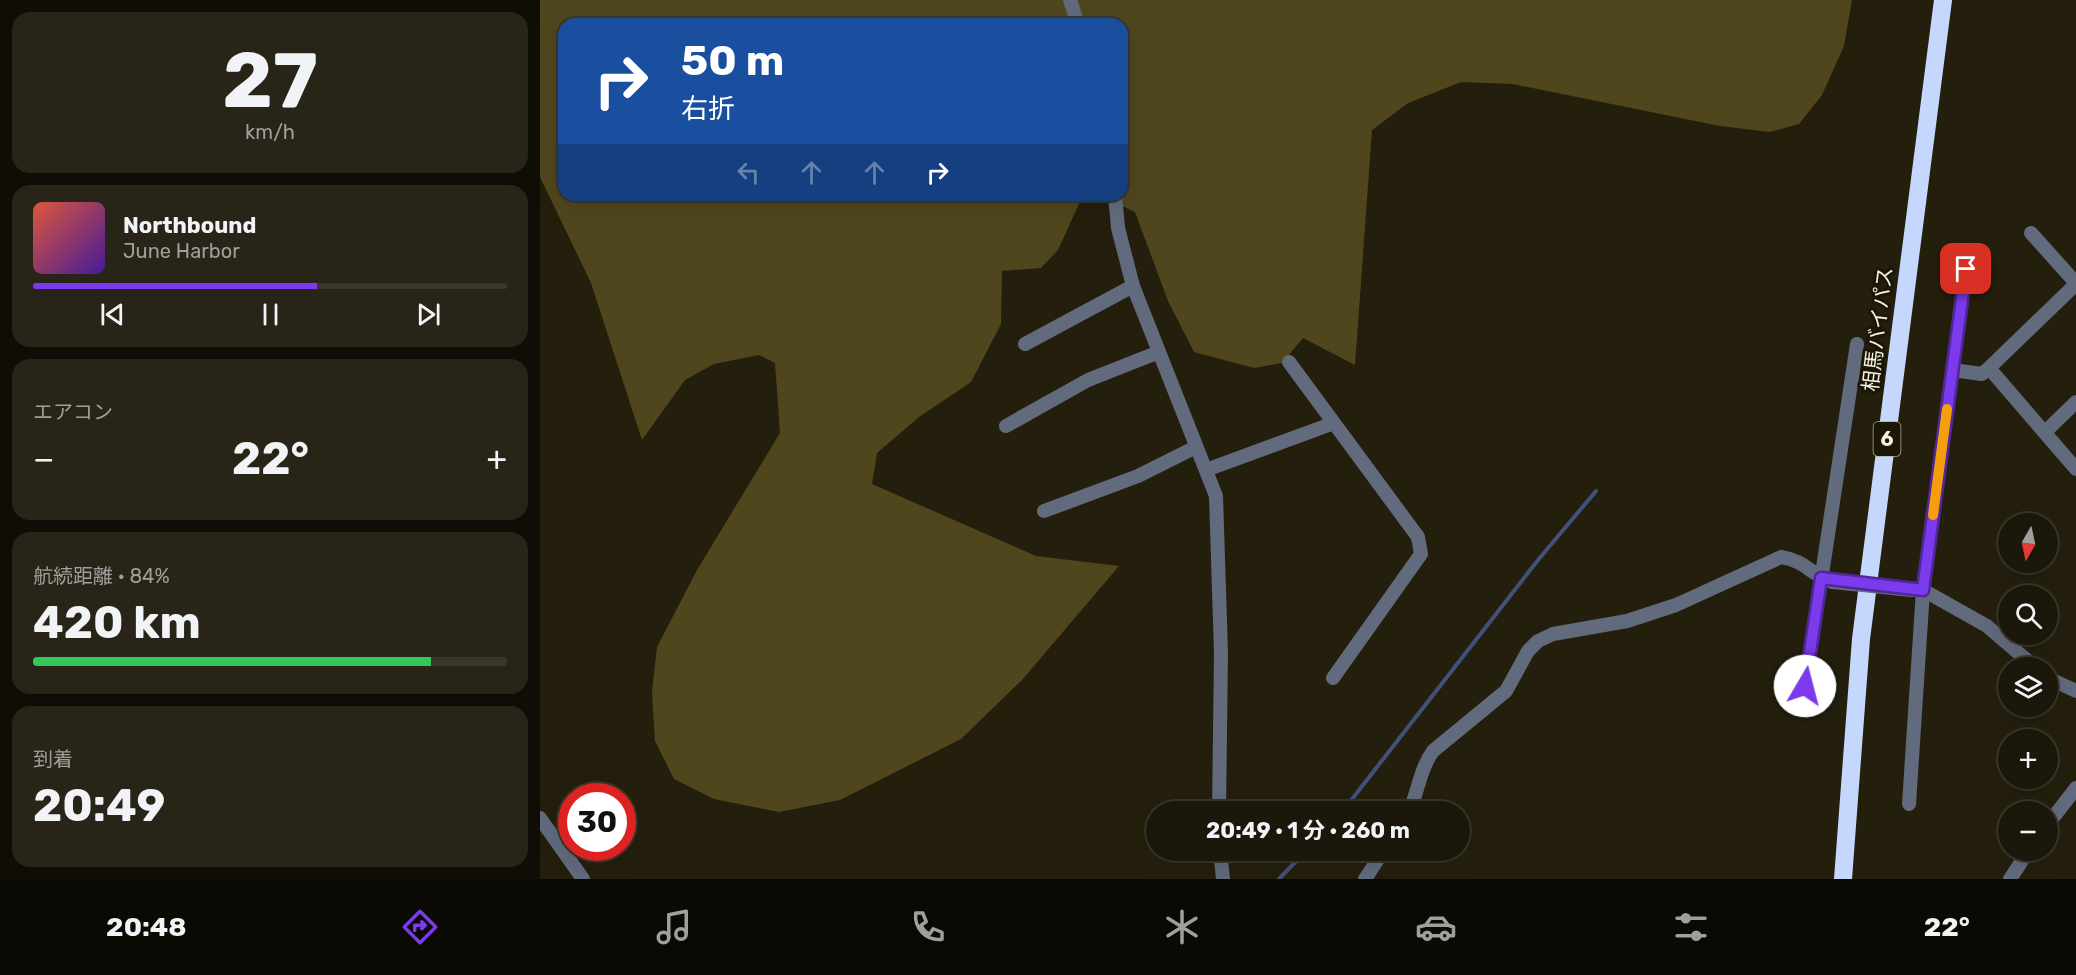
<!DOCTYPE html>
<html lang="ja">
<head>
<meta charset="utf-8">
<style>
  :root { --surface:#1b170a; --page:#282418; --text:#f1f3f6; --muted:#a09f9c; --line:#39362b; --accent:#7c3aed }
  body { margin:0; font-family:Rubik,"Noto Sans JP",sans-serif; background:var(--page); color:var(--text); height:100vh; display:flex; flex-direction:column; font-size:22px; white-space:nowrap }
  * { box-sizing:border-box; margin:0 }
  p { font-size:20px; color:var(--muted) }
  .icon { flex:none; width:33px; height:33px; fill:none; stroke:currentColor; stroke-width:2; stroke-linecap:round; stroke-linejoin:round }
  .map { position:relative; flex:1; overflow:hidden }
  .drawer { display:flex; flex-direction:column; gap:12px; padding:12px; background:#0f0d06; width:540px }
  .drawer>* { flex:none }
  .hud { position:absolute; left:18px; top:18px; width:570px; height:183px; border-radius:18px; box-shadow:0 6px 24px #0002,0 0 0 2px var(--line); background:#1a4fa0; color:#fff; overflow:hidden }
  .needle { width:39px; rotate:189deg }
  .tools { position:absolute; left:1458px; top:513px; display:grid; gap:12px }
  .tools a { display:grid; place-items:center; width:60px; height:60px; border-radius:50%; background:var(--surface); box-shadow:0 6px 24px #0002,0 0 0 2px var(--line); font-size:30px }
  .speed { position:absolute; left:18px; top:783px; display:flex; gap:12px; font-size:30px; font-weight:700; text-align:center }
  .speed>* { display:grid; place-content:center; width:78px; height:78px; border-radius:50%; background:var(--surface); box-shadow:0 6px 24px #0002,0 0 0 2px var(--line); line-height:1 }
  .speed .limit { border:9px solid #d22; background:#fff; color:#111 }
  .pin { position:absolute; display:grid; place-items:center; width:51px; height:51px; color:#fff; margin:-26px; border-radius:12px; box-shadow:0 3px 9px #0006 }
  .me { position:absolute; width:66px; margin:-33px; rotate:8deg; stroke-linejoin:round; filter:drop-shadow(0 0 4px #0008) }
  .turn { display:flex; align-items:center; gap:21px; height:126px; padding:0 24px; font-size:27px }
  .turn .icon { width:78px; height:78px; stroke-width:2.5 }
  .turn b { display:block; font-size:42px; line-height:51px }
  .lanes { display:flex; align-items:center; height:57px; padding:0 24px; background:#0003; justify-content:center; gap:30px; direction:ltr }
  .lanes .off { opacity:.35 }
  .big { font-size:45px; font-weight:700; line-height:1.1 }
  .drawer .widget { flex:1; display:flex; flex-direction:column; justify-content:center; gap:9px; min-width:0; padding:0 21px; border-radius:18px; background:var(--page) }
  .drawer .dial { align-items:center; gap:0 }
  .dial b { font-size:78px; line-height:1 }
  .song { display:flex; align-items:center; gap:18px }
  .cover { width:72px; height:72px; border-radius:9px; background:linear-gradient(135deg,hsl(10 70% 55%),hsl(260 70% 35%)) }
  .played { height:6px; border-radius:3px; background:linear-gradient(90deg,var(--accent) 60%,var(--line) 60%) }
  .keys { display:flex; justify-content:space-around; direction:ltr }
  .heat { display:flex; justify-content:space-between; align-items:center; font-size:33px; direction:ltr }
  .charge { height:9px; border-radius:4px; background:linear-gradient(90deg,#34c759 84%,var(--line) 0) }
  .trip { position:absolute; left:606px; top:801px; width:324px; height:60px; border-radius:30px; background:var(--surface); box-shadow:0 6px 24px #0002,0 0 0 2px var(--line); font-weight:700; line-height:60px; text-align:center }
  .tab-bar { display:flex; height:96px; justify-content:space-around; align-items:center; background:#0b0904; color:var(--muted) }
  .tab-bar .icon { width:42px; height:42px }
  .tab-bar .selected { color:var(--accent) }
  .tab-bar b { font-size:27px; color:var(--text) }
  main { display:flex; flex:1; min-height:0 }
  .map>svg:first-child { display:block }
  .green { fill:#50461e }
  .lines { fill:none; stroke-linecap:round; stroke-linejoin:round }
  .stream { stroke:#41527a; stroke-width:4 }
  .minor { stroke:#626b7e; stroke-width:14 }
  .highway { stroke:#c5d7fd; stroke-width:18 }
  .minor-bridge { stroke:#626b7e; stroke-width:14 }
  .route-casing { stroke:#51269a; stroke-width:15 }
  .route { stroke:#7c3aed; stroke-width:10 }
  .slow { stroke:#f59e0b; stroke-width:10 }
  .labels { text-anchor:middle; stroke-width:6; stroke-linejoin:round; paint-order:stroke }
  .shield { fill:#1b1605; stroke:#b2afa1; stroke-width:1.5 }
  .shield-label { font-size:20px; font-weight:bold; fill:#f3f0e4 }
  .street-label { font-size:21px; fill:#f3f0e4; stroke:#1b1605 }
</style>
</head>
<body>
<main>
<section class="drawer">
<div class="widget dial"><b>27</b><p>km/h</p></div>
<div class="widget">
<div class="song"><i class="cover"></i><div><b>Northbound</b><p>June Harbor</p></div></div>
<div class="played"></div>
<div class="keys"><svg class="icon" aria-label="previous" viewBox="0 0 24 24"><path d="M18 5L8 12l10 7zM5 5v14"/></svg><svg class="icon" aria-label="pause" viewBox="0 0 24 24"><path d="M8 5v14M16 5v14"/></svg><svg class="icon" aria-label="next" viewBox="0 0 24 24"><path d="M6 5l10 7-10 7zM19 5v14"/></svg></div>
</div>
<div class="widget"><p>エアコン</p>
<div class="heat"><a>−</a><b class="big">22°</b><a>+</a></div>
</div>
<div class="widget"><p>航続距離 · 84%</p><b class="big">420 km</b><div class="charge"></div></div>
<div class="widget"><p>到着</p><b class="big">20:49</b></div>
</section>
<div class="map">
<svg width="1536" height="879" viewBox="0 0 1536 879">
  <rect width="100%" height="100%" fill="#241f0d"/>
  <path class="green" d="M0,0H1312L1304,46L1282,95L1259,124L1230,132L1180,126L973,84L921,82L868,103L832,130L815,365L763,338L742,363L714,368L654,352L628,301L595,212L558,195H582V24H24V195H543L518,250L501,268L462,271L461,324L431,382L379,417L337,453L332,484L496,556L579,566L482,680L421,739L300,800L239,812L174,799L134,779L115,741L112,692L117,647L157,570L240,433L235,363L219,355L174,364L145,380L102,440L51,283L0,177Z"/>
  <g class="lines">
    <path class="stream" d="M802,812L998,560L1056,491
      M739,879L767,850"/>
    <path class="minor" d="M530,0L538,24
      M575,195L578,228L593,286L676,496L681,653L679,812
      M1491,233L1536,283
      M1536,284L1449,368L1536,469
      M485,344L593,286
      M749,362L878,537L881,554L793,678
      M1412,370L1442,374L1449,368
      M466,426L548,380L619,352
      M1505,432L1536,402
      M666,470L794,423
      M504,511L598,476L656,447
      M1377,590H1383L1447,626L1496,668
      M1508,678L1536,691
      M1265,686L1317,344
      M1369,804L1383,590L1426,269
      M869,812C878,792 880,769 893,751L966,691L988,651L998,641L1013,634L1087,621L1136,605L1241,557C1267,561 1270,575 1293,582
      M0,818L43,879
      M1508,824L1536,788
      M680,850L683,879
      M825,879L844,850
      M1470,879L1489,850"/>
    <path class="highway" d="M1303,879L1321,639L1403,0"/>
    <path class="minor-bridge" d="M1293,582L1372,590"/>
  </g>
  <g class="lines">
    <defs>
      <path id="route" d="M1265,686L1281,578L1383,590L1426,269"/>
    </defs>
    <use href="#route" class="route-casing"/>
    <use href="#route" class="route"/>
    <path class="slow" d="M1393,515L1407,409"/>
  </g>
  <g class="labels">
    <rect class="shield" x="1333.5" y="422" width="27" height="34" rx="4.5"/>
    <g class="shield-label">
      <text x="1347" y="446">6</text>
    </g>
    <g class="street-label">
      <text transform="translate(1338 329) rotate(-83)" y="7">相馬バイパス</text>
    </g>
  </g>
</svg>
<div class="tools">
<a><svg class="needle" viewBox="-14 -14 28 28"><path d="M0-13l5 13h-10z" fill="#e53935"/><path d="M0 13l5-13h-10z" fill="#a09f9c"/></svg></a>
<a><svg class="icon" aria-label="search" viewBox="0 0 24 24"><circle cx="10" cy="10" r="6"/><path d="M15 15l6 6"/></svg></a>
<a><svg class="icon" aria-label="layers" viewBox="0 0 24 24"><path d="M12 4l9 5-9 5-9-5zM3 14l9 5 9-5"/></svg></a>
<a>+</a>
<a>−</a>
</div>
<div class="speed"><div class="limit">30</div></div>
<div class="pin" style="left:1426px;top:269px;background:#d93025"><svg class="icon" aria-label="arrive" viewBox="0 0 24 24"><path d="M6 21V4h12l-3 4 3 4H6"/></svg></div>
<svg class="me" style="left:1265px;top:686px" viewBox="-20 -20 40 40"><circle r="19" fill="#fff"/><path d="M0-13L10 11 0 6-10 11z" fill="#7c3aed"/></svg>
<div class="trip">20:49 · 1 分 · 260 m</div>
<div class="hud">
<div class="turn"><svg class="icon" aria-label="right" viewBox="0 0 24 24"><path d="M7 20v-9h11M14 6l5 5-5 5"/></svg><div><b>50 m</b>右折</div></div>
<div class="lanes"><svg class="icon off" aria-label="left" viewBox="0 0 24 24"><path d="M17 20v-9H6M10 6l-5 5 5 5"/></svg><svg class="icon off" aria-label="ahead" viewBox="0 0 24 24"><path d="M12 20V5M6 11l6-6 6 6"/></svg><svg class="icon off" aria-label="ahead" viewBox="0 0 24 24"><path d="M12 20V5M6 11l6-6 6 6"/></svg><svg class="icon" aria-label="right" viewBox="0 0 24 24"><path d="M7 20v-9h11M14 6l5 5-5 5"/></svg></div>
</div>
</div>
</main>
<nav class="tab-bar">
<b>20:48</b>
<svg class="icon selected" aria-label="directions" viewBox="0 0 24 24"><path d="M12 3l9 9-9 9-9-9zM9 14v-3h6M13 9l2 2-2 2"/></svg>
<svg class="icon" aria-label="music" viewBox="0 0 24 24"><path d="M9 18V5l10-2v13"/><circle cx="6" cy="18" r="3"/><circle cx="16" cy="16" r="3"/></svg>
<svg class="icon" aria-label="phone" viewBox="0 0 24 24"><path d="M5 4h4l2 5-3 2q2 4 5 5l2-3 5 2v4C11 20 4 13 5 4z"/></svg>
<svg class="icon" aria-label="climate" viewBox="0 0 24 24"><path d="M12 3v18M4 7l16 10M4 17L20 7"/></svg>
<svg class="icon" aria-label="car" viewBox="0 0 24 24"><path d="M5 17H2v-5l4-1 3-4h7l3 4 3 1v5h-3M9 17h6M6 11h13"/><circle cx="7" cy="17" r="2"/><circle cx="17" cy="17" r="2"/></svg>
<svg class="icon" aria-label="filters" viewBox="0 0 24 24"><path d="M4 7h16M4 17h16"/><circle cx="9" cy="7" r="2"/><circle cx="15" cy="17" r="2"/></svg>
<b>22°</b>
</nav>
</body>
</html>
